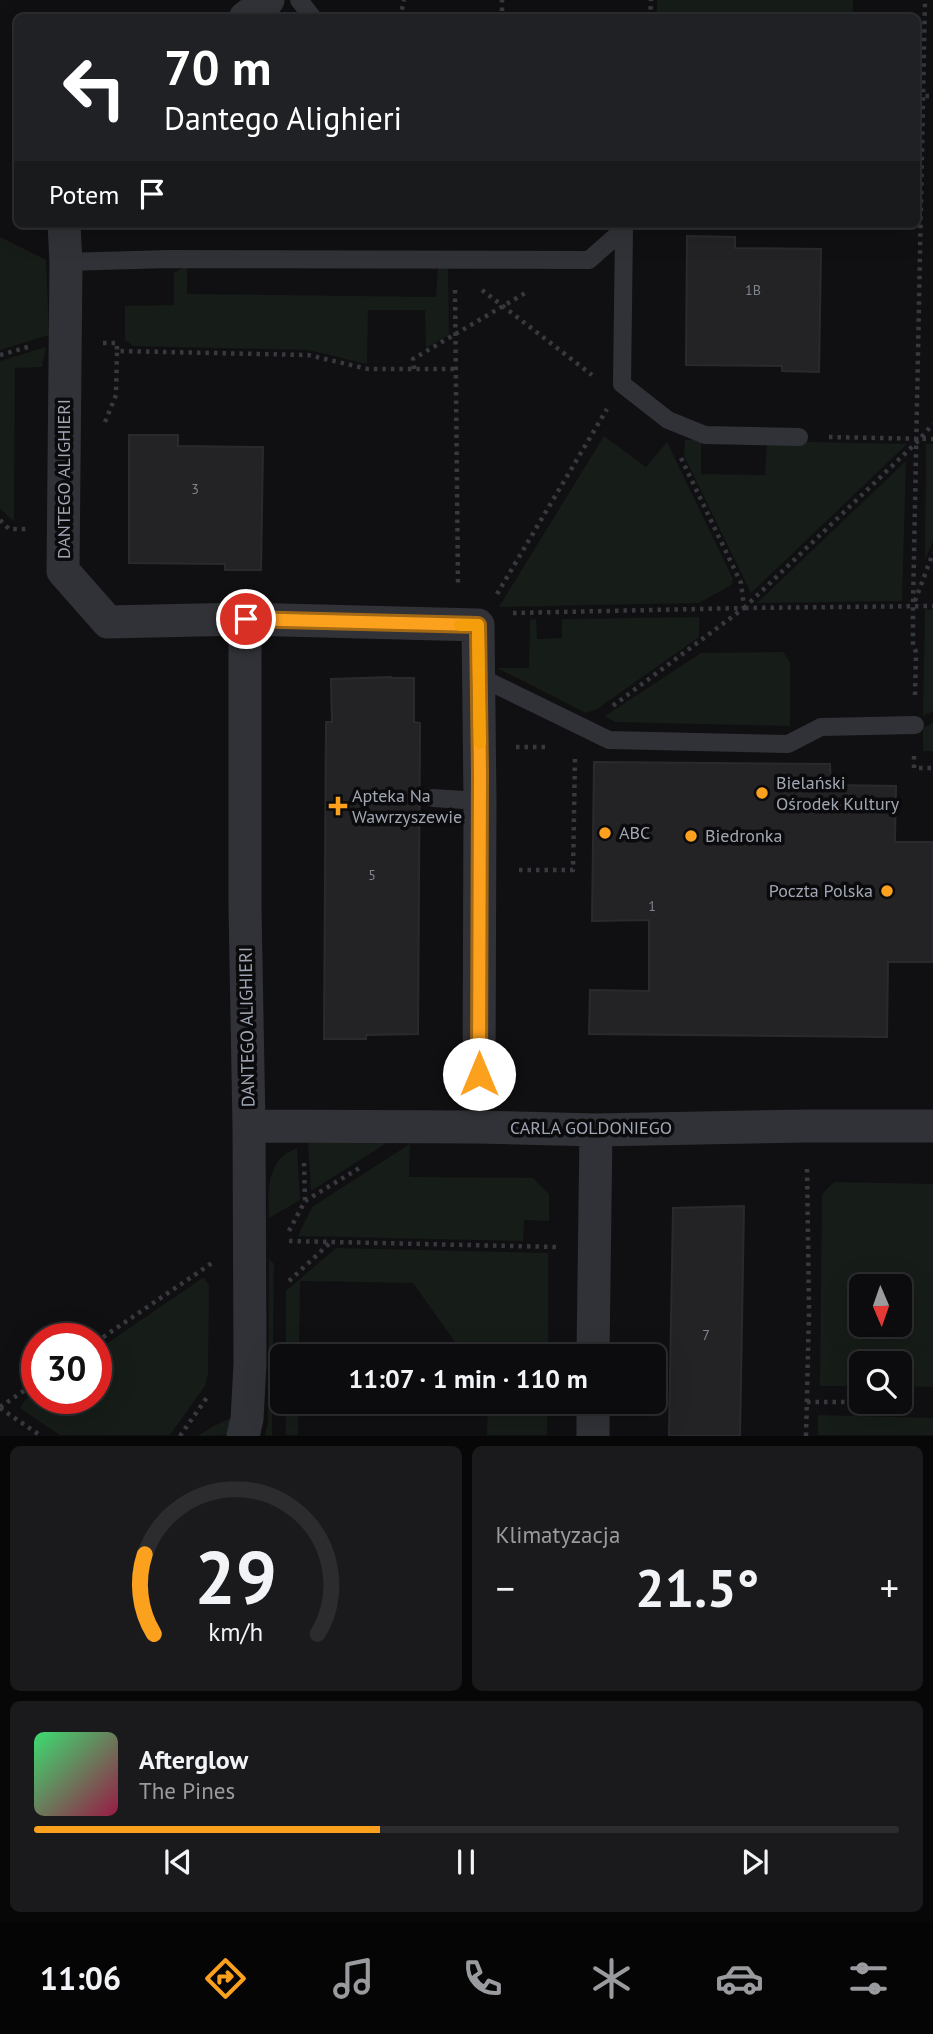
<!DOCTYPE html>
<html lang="pl">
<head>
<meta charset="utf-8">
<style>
  :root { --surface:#0c0c0e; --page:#1a1a1c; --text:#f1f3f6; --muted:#9a9b9e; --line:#2c2c2e; --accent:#fca11e }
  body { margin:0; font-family:"PT Sans",sans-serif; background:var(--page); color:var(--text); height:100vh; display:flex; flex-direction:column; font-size:26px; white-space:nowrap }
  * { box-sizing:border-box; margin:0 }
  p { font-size:23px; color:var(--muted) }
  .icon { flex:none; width:38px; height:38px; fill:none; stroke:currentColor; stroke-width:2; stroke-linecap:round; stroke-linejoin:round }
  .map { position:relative; height:1436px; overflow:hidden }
  .sheet { display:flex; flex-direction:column; gap:10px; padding:10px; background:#070708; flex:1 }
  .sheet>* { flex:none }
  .guide { position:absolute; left:14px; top:14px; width:906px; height:214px; border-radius:10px; box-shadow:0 7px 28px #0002,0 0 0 2px var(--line); background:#202124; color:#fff; overflow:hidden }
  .needle { width:46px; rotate:178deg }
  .controls { position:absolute; left:849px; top:1274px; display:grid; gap:14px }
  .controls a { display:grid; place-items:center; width:63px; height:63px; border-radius:10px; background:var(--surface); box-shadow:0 7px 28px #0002,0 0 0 2px var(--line); font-size:35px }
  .speed { position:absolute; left:21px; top:1323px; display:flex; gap:14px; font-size:35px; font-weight:700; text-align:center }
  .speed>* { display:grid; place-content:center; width:91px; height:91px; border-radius:50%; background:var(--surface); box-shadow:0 7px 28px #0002,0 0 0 2px var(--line); line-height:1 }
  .speed .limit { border:10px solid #d22; background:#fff; color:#111 }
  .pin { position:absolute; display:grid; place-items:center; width:60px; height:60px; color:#fff; margin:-30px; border:4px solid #fff; border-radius:50%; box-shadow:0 2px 7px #0007 }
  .me { position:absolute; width:77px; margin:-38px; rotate:0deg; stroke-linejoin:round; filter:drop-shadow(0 0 5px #0008) }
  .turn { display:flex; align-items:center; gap:24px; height:147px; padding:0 35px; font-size:32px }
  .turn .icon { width:91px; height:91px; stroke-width:2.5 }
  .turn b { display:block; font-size:49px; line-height:60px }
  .then { display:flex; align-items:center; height:66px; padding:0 35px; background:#0003; gap:14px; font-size:26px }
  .big { font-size:52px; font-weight:700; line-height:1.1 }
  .sheet .card { flex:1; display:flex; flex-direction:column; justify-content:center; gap:10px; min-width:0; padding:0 24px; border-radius:10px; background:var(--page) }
  .sheet .dial { align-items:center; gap:0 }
  .dial svg { height:182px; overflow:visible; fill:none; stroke:var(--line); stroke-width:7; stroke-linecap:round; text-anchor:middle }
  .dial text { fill:var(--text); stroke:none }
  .song { display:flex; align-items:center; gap:21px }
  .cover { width:84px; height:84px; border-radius:10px; background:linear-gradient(135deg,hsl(140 70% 55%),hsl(340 70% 35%)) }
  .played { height:7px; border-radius:4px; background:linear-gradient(90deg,var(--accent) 40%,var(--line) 40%) }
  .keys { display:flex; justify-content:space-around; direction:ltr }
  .heat { display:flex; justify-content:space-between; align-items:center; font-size:38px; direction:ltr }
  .sheet .tiles { flex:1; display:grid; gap:10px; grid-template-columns:1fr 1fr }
  .card:last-child { grid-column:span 2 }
  .trip { position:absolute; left:270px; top:1344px; width:396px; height:70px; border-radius:10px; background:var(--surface); box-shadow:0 7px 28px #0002,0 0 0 2px var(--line); font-weight:700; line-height:70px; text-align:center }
  .dock { display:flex; height:112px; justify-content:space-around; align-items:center; background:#050506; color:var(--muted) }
  .dock .icon { width:49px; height:49px }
  .dock .current { color:var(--accent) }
  .dock b { font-size:32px; color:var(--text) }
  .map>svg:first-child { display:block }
  .green { fill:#161c17; fill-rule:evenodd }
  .building { fill:#232326; stroke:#2a2a2e; stroke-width:2 }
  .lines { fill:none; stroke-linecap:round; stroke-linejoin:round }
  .path { stroke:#37393e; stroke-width:4.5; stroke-dasharray:3.5 5; stroke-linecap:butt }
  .service { stroke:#313237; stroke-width:18 }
  .minor { stroke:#313237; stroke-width:33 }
  .route-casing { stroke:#a46914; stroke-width:18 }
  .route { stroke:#fca11e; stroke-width:12 }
  .slow { stroke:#f59e0b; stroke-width:12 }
  .poi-dot { fill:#fca11e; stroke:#0b0b0d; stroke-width:2.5 }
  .labels { text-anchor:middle; stroke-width:7; stroke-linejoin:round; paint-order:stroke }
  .number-label { font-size:14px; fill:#80858f }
  .street-label { font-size:18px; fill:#a0a7b3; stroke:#0b0b0d }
  .poi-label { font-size:18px; fill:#a0a7b3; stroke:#0b0b0d; text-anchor:start }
</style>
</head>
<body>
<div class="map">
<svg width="933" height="1436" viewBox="0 0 933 1436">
  <rect width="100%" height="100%" fill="#101012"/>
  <path class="green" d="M657,0H853V17H657Z
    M0,237L46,260L49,335L0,350Z
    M187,265V294L436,297L438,268L448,267L449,335L426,348L425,310H368L367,364L308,350L133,346L125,340V306L174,305V273Z
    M46,347L42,367L15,368L14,521L0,509V361Z
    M604,436L646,467L667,442L733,579L731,585L699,603L499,607Z
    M701,439V474L765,475L767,441L907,444L751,593L684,456L685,440Z
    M926,444H933V540L925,561Z
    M906,461L902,601L757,603Z
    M925,609L933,610V711L923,716Z
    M699,617V637L597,709L586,713L497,668H529L530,620L536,619L537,639L562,638V619Z
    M783,652L790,662V726L615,722L605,716L701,653Z
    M933,723V751H923V728Z
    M386,1140L385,1144L311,1191L308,1143Z
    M410,1144L409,1177L533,1178L549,1194V1221L524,1220L523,1241L298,1236L312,1207Z
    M297,1148L300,1200L269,1218C268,1191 266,1159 297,1148Z
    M834,1182L933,1184V1387L900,1386V1363H861V1386H820L822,1194ZM861,1286H900V1325H861Z
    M336,1248L548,1253V1356H465L413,1283L300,1281L299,1356H286V1291Z
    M269,1259L274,1264L272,1436L265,1435L268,1422Z
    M204,1277L209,1286L208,1374L205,1386L170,1435H60L20,1408L25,1400L37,1392V1398H96V1351Z
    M286,1402H299L298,1435H286Z
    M488,1402H547V1435H487Z
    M818,1415L933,1418V1435H818Z
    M231,1418L229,1435L198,1436L212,1427Z"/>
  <path class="building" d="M687,236L735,237V248L821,249L819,372L782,371V366L686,365Z
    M129,435H178V446L263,447L261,570H225V564L129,563Z
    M391,677V678H414V722L420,723L418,1034L366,1035V1039H324L326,722H332L331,679Z
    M594,762L830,764L831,785L896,786L895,842H933V962H888L887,1037L589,1034L590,990L649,991V920L592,921Z
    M744,1206L740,1436H669L673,1208Z"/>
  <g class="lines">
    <path class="path" d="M502,11V0
      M400,18L404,0
      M650,18L651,0
      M917,96H933
      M455,290L458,586
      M482,290L592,375
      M103,343H117V351L308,355L368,369H455
      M0,355L28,347
      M414,369L413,359L527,292
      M105,422L116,395L117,351
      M829,437L933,439
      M681,458L741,583L744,607
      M0,520L9,529H27
      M497,594L607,409
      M915,601L933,553
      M744,608L916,443L933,424
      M745,608L933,606
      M513,613L744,608L610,708
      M915,695L916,652L913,645V606L925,0
      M516,747H549
      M914,756V768H933
      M519,870H573L575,758
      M304,1163L305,1201
      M289,1231L305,1201L361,1167
      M289,1241L556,1247
      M289,1281L331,1242
      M96,1342L212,1263
      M807,1402H850
      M0,1407L37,1382
      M0,1408L41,1436
      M180,1436L208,1396
      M806,1436L809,1312L807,1165"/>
    <path class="service" d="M299,0L313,18
      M620,224L624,229L622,384L668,420L705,435L799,437
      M66,262L169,259L589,260L624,229
      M480,677L609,740L788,744L821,727L915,725
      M433,798L480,801"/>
    <path class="minor" d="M245,18L268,0
      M64,224L66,262L63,571L108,622L245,619L478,625L480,801L479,1074
      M249,1126L476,1127L596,1130L807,1126H933
      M593,1356L596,1130
      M243,1436L247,1419L250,1364L249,1126L245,907V619
      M593,1436V1402"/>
  </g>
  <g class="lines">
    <defs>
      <path id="route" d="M246,619L478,625L480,773L479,1074"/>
    </defs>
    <use href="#route" class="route-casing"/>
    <use href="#route" class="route"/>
    <path class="slow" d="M460,625H478L480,743"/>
  </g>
  <g class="poi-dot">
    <circle cx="762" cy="793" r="7"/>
    <path d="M334.5 795.5h7v7h7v7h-7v7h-7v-7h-7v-7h7z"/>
    <circle cx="605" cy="833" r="7"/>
    <circle cx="691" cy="836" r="7"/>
    <circle cx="887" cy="891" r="7"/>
  </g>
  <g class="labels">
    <g class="number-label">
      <text x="753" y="295">1B</text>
      <text x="195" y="494">3</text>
      <text x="372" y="880">5</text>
      <text x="652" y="911">1</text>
      <text x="706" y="1340">7</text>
    </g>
    <g class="street-label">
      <text transform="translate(64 479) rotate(-90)" y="6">DANTEGO ALIGHIERI</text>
      <text transform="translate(247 1027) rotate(-91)" y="6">DANTEGO ALIGHIERI</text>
      <text x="591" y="1134">CARLA GOLDONIEGO</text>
    </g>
    <g class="poi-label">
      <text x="776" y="789">Bielański<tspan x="776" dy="21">Ośrodek Kultury</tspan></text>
      <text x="352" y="802">Apteka Na<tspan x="352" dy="21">Wawrzyszewie</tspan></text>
      <text x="619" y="839">ABC</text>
      <text x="705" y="842">Biedronka</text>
      <text x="873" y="897" text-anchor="end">Poczta Polska</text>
    </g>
  </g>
</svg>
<div class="controls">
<a><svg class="needle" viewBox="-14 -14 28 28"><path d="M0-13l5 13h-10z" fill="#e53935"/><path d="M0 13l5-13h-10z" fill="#9a9b9e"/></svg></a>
<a><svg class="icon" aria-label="search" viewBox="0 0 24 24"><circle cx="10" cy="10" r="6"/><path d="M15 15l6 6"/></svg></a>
</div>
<div class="speed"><div class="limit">30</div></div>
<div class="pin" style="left:246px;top:619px;background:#d93025"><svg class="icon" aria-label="arrive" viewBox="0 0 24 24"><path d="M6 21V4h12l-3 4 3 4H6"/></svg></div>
<svg class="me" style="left:479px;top:1074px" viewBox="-20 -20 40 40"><circle r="19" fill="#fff"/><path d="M0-13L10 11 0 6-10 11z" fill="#fca11e"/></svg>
<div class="trip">11:07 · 1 min · 110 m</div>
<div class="guide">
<div class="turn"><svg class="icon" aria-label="left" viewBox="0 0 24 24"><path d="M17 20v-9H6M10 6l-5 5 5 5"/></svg><div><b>70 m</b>Dantego Alighieri</div></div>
<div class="then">Potem<svg class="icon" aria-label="arrive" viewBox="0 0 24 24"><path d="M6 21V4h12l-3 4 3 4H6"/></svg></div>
</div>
</div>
<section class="sheet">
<div class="tiles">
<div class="card dial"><svg viewBox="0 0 100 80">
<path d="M14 69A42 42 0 1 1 86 69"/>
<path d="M14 69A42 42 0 0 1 10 34" stroke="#fca11e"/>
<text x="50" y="56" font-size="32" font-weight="700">29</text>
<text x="50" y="72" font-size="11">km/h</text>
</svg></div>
<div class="card"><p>Klimatyzacja</p>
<div class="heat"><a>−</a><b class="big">21.5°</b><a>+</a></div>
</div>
<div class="card">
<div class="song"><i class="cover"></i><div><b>Afterglow</b><p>The Pines</p></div></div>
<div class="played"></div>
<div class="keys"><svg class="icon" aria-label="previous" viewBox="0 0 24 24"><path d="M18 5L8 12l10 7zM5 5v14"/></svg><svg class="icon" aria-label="pause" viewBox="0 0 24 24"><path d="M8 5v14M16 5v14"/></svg><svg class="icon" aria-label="next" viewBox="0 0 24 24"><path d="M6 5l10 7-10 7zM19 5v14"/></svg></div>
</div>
</div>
</section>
<nav class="dock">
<b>11:06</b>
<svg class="icon current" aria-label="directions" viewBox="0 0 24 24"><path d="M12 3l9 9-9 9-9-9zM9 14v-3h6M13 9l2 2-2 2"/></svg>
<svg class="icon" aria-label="music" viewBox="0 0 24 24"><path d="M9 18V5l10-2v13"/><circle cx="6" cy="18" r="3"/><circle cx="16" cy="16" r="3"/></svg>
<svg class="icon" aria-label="phone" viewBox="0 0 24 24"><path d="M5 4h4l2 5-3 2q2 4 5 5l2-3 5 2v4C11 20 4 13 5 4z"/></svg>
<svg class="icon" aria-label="climate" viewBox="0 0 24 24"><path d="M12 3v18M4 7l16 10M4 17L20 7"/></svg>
<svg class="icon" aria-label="car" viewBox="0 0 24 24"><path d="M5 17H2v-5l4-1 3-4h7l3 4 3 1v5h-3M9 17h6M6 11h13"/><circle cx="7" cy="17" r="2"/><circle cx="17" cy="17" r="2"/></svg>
<svg class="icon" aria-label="filters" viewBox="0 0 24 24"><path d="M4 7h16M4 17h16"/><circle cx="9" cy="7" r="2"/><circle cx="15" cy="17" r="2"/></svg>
</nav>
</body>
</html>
